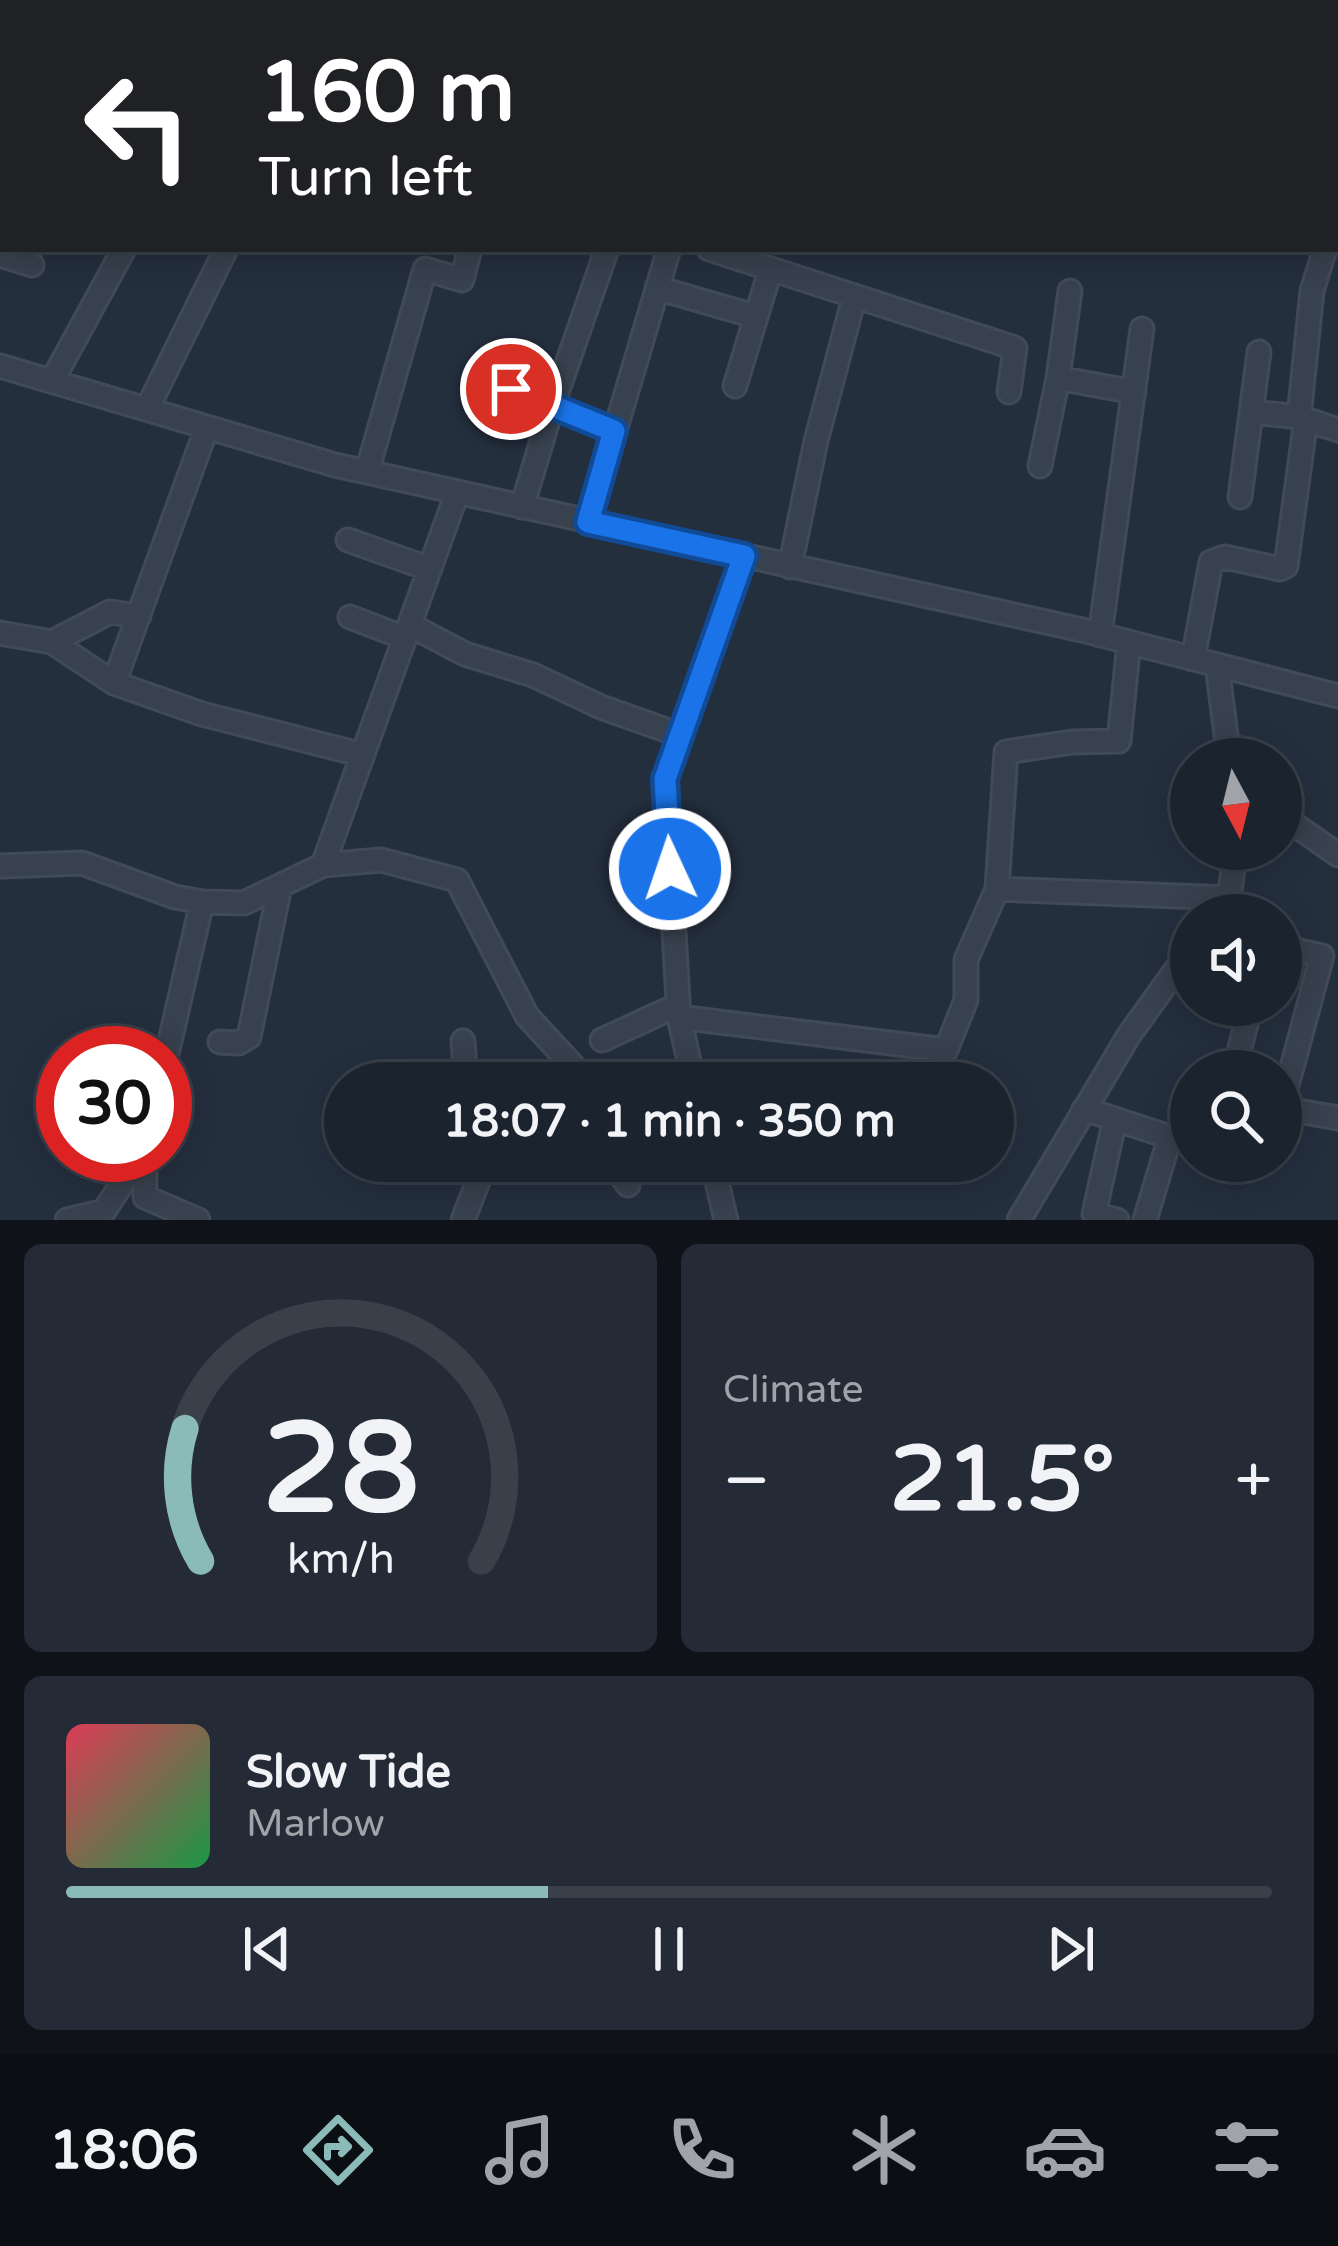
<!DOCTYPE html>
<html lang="en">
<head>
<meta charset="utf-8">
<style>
  :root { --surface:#1b232e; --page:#242b36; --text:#f1f3f6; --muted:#a0a4aa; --line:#39404a; --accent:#8bbbb9 }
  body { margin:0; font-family:"Varela Round",sans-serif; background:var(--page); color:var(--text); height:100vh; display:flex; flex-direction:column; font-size:45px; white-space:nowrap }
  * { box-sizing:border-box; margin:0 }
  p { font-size:39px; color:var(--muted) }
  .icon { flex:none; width:66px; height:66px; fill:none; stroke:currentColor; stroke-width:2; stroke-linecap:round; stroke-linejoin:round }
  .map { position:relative; height:1220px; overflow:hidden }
  .side { display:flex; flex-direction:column; gap:24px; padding:24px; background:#0f1319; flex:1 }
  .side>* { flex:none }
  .top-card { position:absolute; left:0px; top:0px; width:1338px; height:252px; box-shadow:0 6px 30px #0003,0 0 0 3px var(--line); background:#202124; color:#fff; overflow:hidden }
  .needle { width:78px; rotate:173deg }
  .buttons { position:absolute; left:1170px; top:738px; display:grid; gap:24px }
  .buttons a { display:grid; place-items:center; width:132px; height:132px; border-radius:50%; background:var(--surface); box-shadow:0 6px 30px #0003,0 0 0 3px var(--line); font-size:60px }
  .speed { position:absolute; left:36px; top:1026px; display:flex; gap:24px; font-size:60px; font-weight:700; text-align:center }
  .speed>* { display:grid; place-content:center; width:156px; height:156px; border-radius:50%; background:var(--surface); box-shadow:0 6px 30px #0003,0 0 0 3px var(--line); line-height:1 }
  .speed .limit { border:18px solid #d22; background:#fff; color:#111 }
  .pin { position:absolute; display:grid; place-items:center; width:102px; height:102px; color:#fff; margin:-51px; border:6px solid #fff; border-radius:50%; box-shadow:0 3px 12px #0007 }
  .me { position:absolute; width:132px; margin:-66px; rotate:357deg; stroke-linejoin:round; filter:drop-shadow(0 0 9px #0008) }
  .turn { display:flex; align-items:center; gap:42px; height:252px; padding:0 60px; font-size:54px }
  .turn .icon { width:156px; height:156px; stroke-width:2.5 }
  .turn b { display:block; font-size:84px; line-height:102px }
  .big { font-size:90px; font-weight:700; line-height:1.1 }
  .side .tile { flex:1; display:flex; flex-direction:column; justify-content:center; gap:18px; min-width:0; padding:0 42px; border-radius:18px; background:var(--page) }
  .side .dial { align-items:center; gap:0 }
  .dial svg { height:312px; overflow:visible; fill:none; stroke:var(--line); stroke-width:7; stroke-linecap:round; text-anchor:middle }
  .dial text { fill:var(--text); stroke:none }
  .song { display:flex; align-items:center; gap:36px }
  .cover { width:144px; height:144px; border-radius:18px; background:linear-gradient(135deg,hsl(350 70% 55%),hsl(140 70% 35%)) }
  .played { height:12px; border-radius:6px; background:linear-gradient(90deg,var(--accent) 40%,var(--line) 40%) }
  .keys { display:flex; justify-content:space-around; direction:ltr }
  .heat { display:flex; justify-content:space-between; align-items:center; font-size:66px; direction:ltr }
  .side .tiles { flex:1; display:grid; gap:24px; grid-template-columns:1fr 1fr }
  .tile:last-child { grid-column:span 2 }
  .trip { position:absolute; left:324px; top:1062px; width:690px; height:120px; border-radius:60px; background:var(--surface); box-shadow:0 6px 30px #0003,0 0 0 3px var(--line); font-weight:700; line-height:120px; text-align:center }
  .menu { display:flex; height:192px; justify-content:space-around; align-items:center; background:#0b0e12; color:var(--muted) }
  .menu .icon { width:84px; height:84px }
  .menu .selected { color:var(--accent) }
  .menu b { font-size:54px; color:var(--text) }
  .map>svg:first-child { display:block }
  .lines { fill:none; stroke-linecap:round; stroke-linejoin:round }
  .minor-casing { stroke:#414a57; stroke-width:27 }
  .minor { stroke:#38414e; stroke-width:21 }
  .route-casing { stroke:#114b97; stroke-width:30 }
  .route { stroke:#1a73e8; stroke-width:21 }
</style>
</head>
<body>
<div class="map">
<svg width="1338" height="1220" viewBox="0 0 1338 1220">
  <rect width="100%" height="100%" fill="#242f3e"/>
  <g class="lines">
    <defs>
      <path id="minor" d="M713,0L716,3
        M205,3V0
        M333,3L334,0
        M802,3L803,0
        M988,3V0
        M0,94L3,95
        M0,180L3,182
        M1335,218L1338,208
        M607,249L552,407L614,431
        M709,249L1015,348L1009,392
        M1325,249L1312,291L1299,417L1338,430
        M0,255L32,265
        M657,288L754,316
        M0,366L335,465L1082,630L1338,696
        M1058,378L1070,291
        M52,381L124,249
        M735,386L770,271
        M511,389L552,407L522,507
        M147,409L226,249
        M1252,412L1299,417
        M1040,466L1058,378L1134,392
        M367,472L425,269L462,280L470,249
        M1240,497L1259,352
        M588,522L669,249
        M348,540L430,569
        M790,567L816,441L854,298
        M350,617L405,638
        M410,625L465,654L533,675L601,707L680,735
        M0,633L52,642L114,683L202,714L363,755
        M1100,635L1142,329
        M52,642L110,612L139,616
        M1193,659L1211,562L1225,557L1280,569L1286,566L1306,419
        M1217,665L1227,743L1236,759
        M114,683L207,427
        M1281,815L1338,855
        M323,865L457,493
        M0,866L82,863L175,897L202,902L244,903L323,865L381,860L457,880L527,1016L573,1066L577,1083
        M997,889L1006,752L1072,742L1119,741L1129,642
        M1216,915L1229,898L1236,849
        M1281,947L1322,956L1281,1108L1338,1118
        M679,1017L946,1050L966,1000V960L997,889L1229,898
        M602,1040L678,1005
        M463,1041L466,1083
        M220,1042L239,1043L249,1037L280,886
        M165,1063L202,902
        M1234,1071L1251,1005
        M694,1083L679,1017L665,779L744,556
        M1084,1109L1170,1137L1145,1220
        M1115,1119L1094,1214L1117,1220
        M145,1155V1197L198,1220
        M611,1161L628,1185
        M712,1161L726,1220
        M67,1220L104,1211L141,1155
        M463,1220L486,1161
        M1019,1220L1129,1035L1191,949"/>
    </defs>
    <use href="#minor" class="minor-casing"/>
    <use href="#minor" class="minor"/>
  </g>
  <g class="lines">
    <defs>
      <path id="route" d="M511,389L614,431L588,522L744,556L665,779L670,869"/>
    </defs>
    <use href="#route" class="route-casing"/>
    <use href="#route" class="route"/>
  </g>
</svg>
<div class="buttons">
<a><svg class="needle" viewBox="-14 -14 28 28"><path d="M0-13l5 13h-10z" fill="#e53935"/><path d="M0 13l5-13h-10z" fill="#a0a4aa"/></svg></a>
<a><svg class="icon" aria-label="sound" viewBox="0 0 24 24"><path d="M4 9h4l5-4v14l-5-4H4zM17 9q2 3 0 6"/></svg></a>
<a><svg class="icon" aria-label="search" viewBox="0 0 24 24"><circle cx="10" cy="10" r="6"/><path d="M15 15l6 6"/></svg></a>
</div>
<div class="speed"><div class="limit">30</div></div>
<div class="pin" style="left:511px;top:389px;background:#d93025"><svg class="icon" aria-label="arrive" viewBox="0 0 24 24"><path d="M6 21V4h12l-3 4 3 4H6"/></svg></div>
<svg class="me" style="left:670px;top:869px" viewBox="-20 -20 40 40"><circle r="17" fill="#1a73e8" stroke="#fff" stroke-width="3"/><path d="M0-11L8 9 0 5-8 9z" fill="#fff"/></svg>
<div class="trip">18:07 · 1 min · 350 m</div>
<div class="top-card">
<div class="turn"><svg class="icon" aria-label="left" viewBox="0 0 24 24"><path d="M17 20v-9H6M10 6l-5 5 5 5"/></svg><div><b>160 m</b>Turn left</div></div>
</div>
</div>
<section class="side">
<div class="tiles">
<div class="tile dial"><svg viewBox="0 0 100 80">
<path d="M14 69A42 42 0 1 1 86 69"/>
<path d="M14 69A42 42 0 0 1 10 35" stroke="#8bbbb9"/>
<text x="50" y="56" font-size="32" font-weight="700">28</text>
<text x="50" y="72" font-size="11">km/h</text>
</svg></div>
<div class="tile"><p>Climate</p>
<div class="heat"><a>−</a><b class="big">21.5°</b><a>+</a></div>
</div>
<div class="tile">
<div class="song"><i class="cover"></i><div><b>Slow Tide</b><p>Marlow</p></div></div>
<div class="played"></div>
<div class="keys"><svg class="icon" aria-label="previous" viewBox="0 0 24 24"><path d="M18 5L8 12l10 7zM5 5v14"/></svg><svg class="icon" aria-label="pause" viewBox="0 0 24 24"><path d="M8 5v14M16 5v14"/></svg><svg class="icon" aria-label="next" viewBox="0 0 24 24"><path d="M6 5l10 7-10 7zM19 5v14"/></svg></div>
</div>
</div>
</section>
<nav class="menu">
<b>18:06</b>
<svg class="icon selected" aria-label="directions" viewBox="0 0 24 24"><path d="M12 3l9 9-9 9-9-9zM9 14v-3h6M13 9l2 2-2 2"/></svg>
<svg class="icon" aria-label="music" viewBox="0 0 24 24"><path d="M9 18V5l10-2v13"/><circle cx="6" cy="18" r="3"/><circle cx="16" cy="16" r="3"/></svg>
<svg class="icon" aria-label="phone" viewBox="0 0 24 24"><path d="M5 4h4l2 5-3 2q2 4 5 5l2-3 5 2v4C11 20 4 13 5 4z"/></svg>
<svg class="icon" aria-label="climate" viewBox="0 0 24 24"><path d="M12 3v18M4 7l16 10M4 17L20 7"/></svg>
<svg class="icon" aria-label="car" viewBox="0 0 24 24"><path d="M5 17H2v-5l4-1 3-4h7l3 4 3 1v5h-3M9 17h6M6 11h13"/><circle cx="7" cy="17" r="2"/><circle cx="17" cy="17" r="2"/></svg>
<svg class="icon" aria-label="filters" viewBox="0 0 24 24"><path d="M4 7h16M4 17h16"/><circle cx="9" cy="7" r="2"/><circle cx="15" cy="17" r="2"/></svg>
</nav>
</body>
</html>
